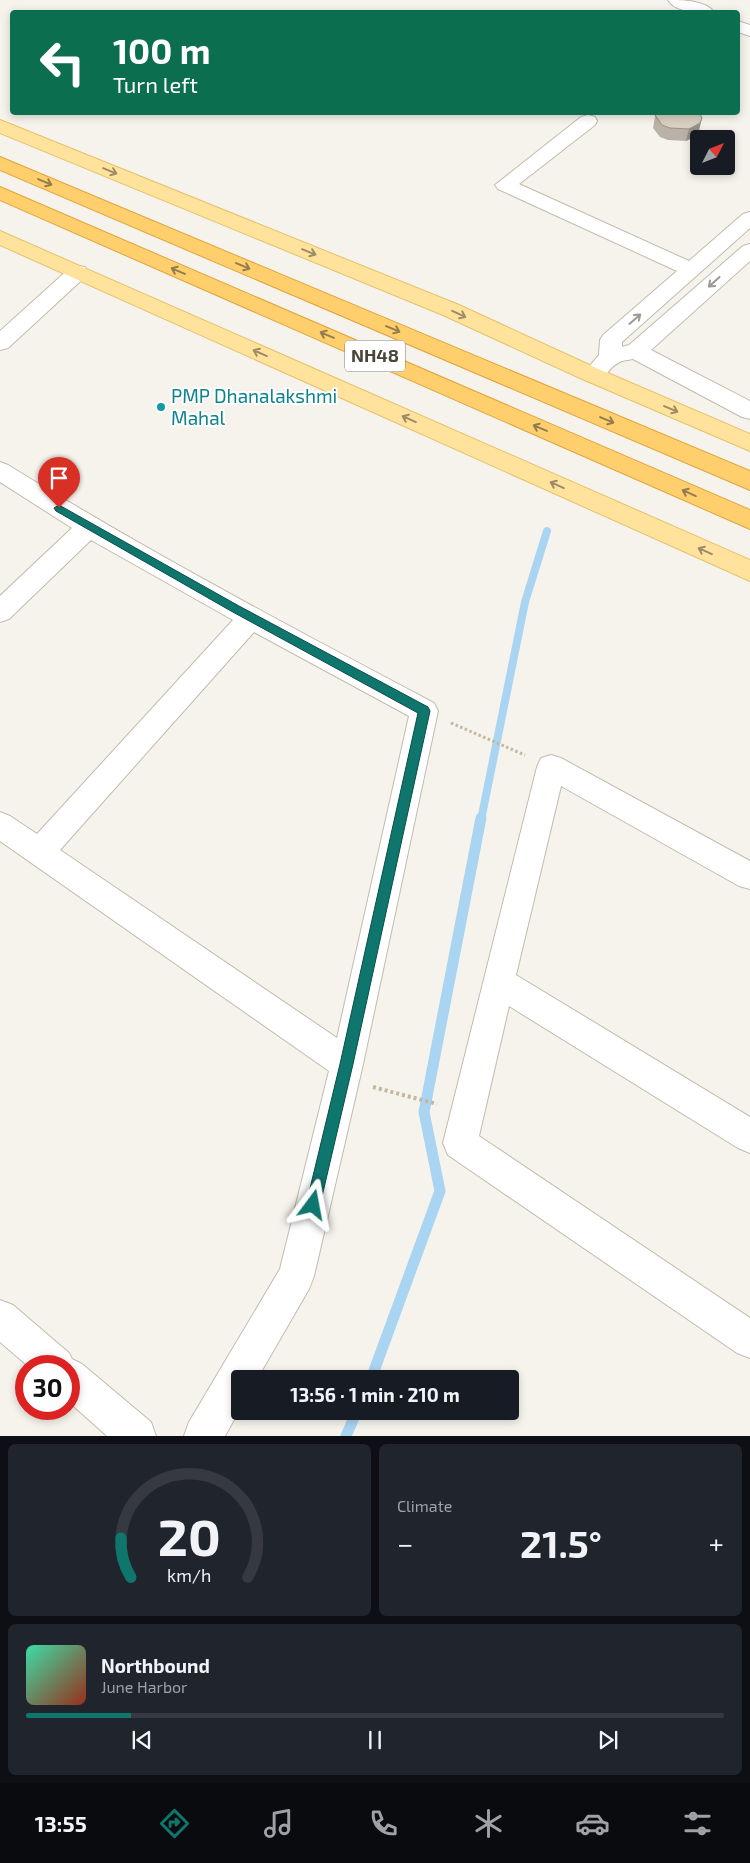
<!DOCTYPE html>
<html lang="en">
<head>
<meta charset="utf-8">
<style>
  :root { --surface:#171b24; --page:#20242c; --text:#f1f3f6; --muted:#9ea1a6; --line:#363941; --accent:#0f766e }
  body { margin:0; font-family:"Exo 2",sans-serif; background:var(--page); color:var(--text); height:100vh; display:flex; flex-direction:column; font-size:19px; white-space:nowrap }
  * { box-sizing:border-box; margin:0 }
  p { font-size:16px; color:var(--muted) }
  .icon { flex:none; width:28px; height:28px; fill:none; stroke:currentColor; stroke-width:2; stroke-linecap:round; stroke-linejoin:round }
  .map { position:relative; height:1436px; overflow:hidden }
  .panel { display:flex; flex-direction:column; gap:8px; padding:8px; background:#0d0f14; flex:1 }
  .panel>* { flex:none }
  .guide { position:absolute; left:10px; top:10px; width:730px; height:105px; border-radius:5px; box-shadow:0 2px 8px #0003; background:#0b6e4f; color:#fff; overflow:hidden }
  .needle { width:32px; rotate:48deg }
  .controls { position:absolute; left:690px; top:130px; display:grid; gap:10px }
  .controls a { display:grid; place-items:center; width:45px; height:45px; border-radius:5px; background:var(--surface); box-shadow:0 2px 8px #0003; font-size:25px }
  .speed { position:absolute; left:15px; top:1355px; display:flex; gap:10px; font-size:25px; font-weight:700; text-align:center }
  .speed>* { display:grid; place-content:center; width:65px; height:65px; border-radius:50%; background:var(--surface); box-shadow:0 2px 8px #0003; line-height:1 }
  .speed .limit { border:8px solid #d22; background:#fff; color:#111 }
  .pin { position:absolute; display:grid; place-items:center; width:42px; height:42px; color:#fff; margin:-51px -21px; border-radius:50% 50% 50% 0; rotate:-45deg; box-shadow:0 0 5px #0007 }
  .pin .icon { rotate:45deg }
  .me { position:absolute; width:55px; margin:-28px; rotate:13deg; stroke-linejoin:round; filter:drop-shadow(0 0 4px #0008) }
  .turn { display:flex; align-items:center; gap:18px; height:105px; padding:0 20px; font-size:22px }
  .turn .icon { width:65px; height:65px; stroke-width:2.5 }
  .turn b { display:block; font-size:35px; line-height:42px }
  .big { font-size:38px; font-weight:700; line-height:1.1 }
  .panel .card { flex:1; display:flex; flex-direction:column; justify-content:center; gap:8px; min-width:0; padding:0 18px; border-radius:8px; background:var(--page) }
  .panel .dial { align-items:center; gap:0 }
  .dial svg { height:130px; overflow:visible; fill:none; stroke:var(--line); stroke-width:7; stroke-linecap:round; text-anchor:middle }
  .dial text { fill:var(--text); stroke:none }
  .song { display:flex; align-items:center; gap:15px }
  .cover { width:60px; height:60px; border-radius:8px; background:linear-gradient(135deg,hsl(160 70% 55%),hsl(10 70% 35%)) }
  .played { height:5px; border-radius:2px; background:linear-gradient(90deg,var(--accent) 15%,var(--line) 15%) }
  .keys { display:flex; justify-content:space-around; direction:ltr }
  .heat { display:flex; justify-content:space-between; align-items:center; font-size:28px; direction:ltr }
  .panel .tiles { flex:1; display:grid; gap:8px; grid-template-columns:1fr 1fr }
  .card:last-child { grid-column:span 2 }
  .trip { position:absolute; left:231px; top:1370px; width:288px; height:50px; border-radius:5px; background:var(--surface); box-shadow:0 2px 8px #0003; font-weight:700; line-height:50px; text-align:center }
  .menu { display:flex; height:80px; justify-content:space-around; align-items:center; background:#090b0e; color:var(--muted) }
  .menu .icon { width:35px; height:35px }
  .menu .on { color:var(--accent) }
  .menu b { font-size:22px; color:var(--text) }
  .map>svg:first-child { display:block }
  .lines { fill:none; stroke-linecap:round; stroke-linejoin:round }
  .stream-far1 { stroke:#a9d4f2; stroke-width:8 }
  .stream { stroke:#a9d4f2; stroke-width:11 }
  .minor-casing { stroke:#c2bbae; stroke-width:2 }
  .major-casing { stroke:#e6c16a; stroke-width:2 }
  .highway-casing { stroke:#e0a43c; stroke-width:2 }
  .path-far1 { stroke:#c4b79f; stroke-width:3; stroke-dasharray:2.5 2.5; stroke-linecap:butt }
  .path { stroke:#c4b79f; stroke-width:4; stroke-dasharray:3 3; stroke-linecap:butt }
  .minor { fill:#fff; fill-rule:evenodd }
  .major { fill:#ffe39c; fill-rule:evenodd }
  .highway { fill:#ffcf6e; fill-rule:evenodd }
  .wall { fill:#bab2a6 }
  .shaded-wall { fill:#979187 }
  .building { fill:#d8cfc1; stroke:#979187 }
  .oneway { stroke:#9c8c66 }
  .oneway2 { stroke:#937c4e }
  .oneway3 { stroke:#9c9892 }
  .route { fill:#0f766e; stroke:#0a4d48 }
  .culture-dot { fill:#0f9aa8; stroke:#fff; stroke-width:2 }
  .labels { text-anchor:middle; stroke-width:4; stroke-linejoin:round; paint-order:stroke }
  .shield { fill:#fff; stroke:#817c74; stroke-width:1 }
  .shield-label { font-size:18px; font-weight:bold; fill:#4b4439 }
  .culture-label { font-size:19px; fill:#0d838f; stroke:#fff; text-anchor:start }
</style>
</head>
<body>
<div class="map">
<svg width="750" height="1436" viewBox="0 0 750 1436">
  <rect width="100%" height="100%" fill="#f6f3ec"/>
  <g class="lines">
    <path class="stream-far1" d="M481,820L525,602L547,531"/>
    <path class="stream" d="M371,1379L440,1191L424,1112L481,818
      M346,1436L357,1411"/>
    <defs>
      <path id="minor" d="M668,0C682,0 705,0 714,12C701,14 676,13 668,0Z
        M738,21L750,25V36L738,32Z
        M588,115L595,117L597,121L595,125L519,184L689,261L743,214L750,212V228L622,342V347L629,345L743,246L750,244V261L651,350L750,401V419L742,417L633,359C629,360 622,360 618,363C603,371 607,386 585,380L582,375L599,355L600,340L603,335L677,271L498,189L495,185L581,117Z
        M78,266L85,267L88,272L85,277L8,348L0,350V331L71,267Z
        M0,462L8,465C147,551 290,627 434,703L438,711L363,1064L314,1276L309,1289L257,1379H240V1409L225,1436H184L189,1422L280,1269L329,1071L0,841V812L10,816L37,834L233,620L91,540L9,619L0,622V596L72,528L0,482ZM254,632L409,716L337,1038L60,850Z
        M551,755L561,758L750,861V889L739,886L561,786L516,975L750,1117V1153L738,1148L509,1006L479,1136L750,1318V1358L737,1353L448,1155L443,1143L537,767L541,758Z
        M0,1300L13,1305L69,1353L72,1359L82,1364L151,1422L156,1436H107L69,1402V1366H28L0,1342Z"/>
      <path id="major" d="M0,120L459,305L596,368L750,434V451L580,378L443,315L0,133Z
        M0,231L750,560V581L0,245Z"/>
      <path id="highway" d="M0,157L750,471V490L0,170Z
        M0,187L750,510V529L0,200Z"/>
    </defs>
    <use href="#minor" class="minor-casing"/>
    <use href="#major" class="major-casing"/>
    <use href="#highway" class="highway-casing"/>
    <path class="path-far1" d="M451,723L525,755"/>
    <path class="path" d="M373,1087L437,1104"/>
    <use href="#minor" class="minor"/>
    <use href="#major" class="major"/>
    <use href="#highway" class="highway"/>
  </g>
  <path class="wall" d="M656,112H699L698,135L686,141L668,140L660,137L653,128Z"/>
  <path class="shaded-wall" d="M702,118L698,135L686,141L689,129Z"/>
  <path class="building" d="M656,112H699L702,118L700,123L689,129L670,128L662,125L655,115Z"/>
  <defs><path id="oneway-shaft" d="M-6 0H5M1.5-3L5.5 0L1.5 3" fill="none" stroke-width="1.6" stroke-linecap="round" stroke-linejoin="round" transform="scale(1.25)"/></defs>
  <g class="oneway">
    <use href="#oneway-shaft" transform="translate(110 171) rotate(22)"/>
    <use href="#oneway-shaft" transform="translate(309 252) rotate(22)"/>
    <use href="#oneway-shaft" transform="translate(459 314) rotate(25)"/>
    <use href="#oneway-shaft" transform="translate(260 353) rotate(-156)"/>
    <use href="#oneway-shaft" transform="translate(671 409) rotate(23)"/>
    <use href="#oneway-shaft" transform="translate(409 419) rotate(-156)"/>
    <use href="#oneway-shaft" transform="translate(557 485) rotate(-156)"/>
    <use href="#oneway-shaft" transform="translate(705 551) rotate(-156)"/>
  </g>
  <g class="oneway2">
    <use href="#oneway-shaft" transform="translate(45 182) rotate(23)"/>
    <use href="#oneway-shaft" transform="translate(243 266) rotate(23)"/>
    <use href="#oneway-shaft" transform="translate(178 271) rotate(-157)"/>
    <use href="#oneway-shaft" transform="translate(393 329) rotate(23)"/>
    <use href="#oneway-shaft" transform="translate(327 335) rotate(-157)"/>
    <use href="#oneway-shaft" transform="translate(607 420) rotate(23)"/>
    <use href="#oneway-shaft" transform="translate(540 428) rotate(-157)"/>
    <use href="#oneway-shaft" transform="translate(689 493) rotate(-156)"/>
  </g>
  <g class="oneway3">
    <use href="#oneway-shaft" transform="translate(714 282) rotate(138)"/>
    <use href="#oneway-shaft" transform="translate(635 319) rotate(-41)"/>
  </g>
  <path class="route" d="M59,505L239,606L428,707L430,711L353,1064L320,1205L318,1210L313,1212L308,1210L306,1205L340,1064L418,713L231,611L56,511L54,508Z"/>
  <circle class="culture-dot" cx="161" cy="407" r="5"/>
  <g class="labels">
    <rect class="shield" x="345" y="340.5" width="60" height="31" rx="4"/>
    <g class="shield-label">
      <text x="375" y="362">NH48</text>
    </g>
    <g class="culture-label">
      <text x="171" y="403">PMP Dhanalakshmi<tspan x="171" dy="22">Mahal</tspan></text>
    </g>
  </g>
</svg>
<div class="controls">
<a><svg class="needle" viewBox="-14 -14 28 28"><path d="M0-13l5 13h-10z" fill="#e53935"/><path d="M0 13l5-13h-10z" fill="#9ea1a6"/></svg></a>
</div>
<div class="speed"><div class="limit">30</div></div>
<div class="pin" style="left:59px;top:508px;background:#d93025"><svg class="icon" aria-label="arrive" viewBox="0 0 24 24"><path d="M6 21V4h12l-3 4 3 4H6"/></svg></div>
<svg class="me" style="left:313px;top:1205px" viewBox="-20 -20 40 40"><path d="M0-17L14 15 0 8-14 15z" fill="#0f766e" stroke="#fff" stroke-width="4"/></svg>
<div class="trip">13:56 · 1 min · 210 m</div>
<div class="guide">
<div class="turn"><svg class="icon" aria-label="left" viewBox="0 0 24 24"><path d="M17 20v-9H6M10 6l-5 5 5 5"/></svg><div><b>100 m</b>Turn left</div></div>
</div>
</div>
<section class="panel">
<div class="tiles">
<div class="card dial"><svg viewBox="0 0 100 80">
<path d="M14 69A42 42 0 1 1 86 69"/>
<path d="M14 69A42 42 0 0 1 8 45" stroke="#0f766e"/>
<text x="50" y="56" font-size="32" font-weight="700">20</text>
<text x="50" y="72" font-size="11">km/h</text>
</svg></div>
<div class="card"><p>Climate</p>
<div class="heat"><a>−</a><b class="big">21.5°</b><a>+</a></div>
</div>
<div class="card">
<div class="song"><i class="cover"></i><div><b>Northbound</b><p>June Harbor</p></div></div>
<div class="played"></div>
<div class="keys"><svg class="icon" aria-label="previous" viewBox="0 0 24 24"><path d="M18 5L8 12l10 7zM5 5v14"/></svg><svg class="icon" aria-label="pause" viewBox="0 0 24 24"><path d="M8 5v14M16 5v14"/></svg><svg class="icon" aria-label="next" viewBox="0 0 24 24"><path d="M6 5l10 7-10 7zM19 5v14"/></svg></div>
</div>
</div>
</section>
<nav class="menu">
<b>13:55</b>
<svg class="icon on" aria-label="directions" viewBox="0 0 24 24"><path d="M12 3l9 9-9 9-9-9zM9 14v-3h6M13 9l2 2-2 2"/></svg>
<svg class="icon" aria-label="music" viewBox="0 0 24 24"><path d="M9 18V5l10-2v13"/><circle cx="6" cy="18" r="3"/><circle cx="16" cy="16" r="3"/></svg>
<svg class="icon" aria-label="phone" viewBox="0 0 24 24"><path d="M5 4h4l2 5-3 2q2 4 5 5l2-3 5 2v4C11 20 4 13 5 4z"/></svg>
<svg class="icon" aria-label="climate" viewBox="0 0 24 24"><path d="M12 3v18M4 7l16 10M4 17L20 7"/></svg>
<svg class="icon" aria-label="car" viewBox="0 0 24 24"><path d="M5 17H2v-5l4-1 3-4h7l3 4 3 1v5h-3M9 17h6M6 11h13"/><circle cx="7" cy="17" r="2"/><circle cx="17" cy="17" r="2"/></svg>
<svg class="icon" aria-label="filters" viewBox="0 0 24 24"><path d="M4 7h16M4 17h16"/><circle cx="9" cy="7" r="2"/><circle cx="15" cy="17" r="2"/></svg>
</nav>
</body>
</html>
